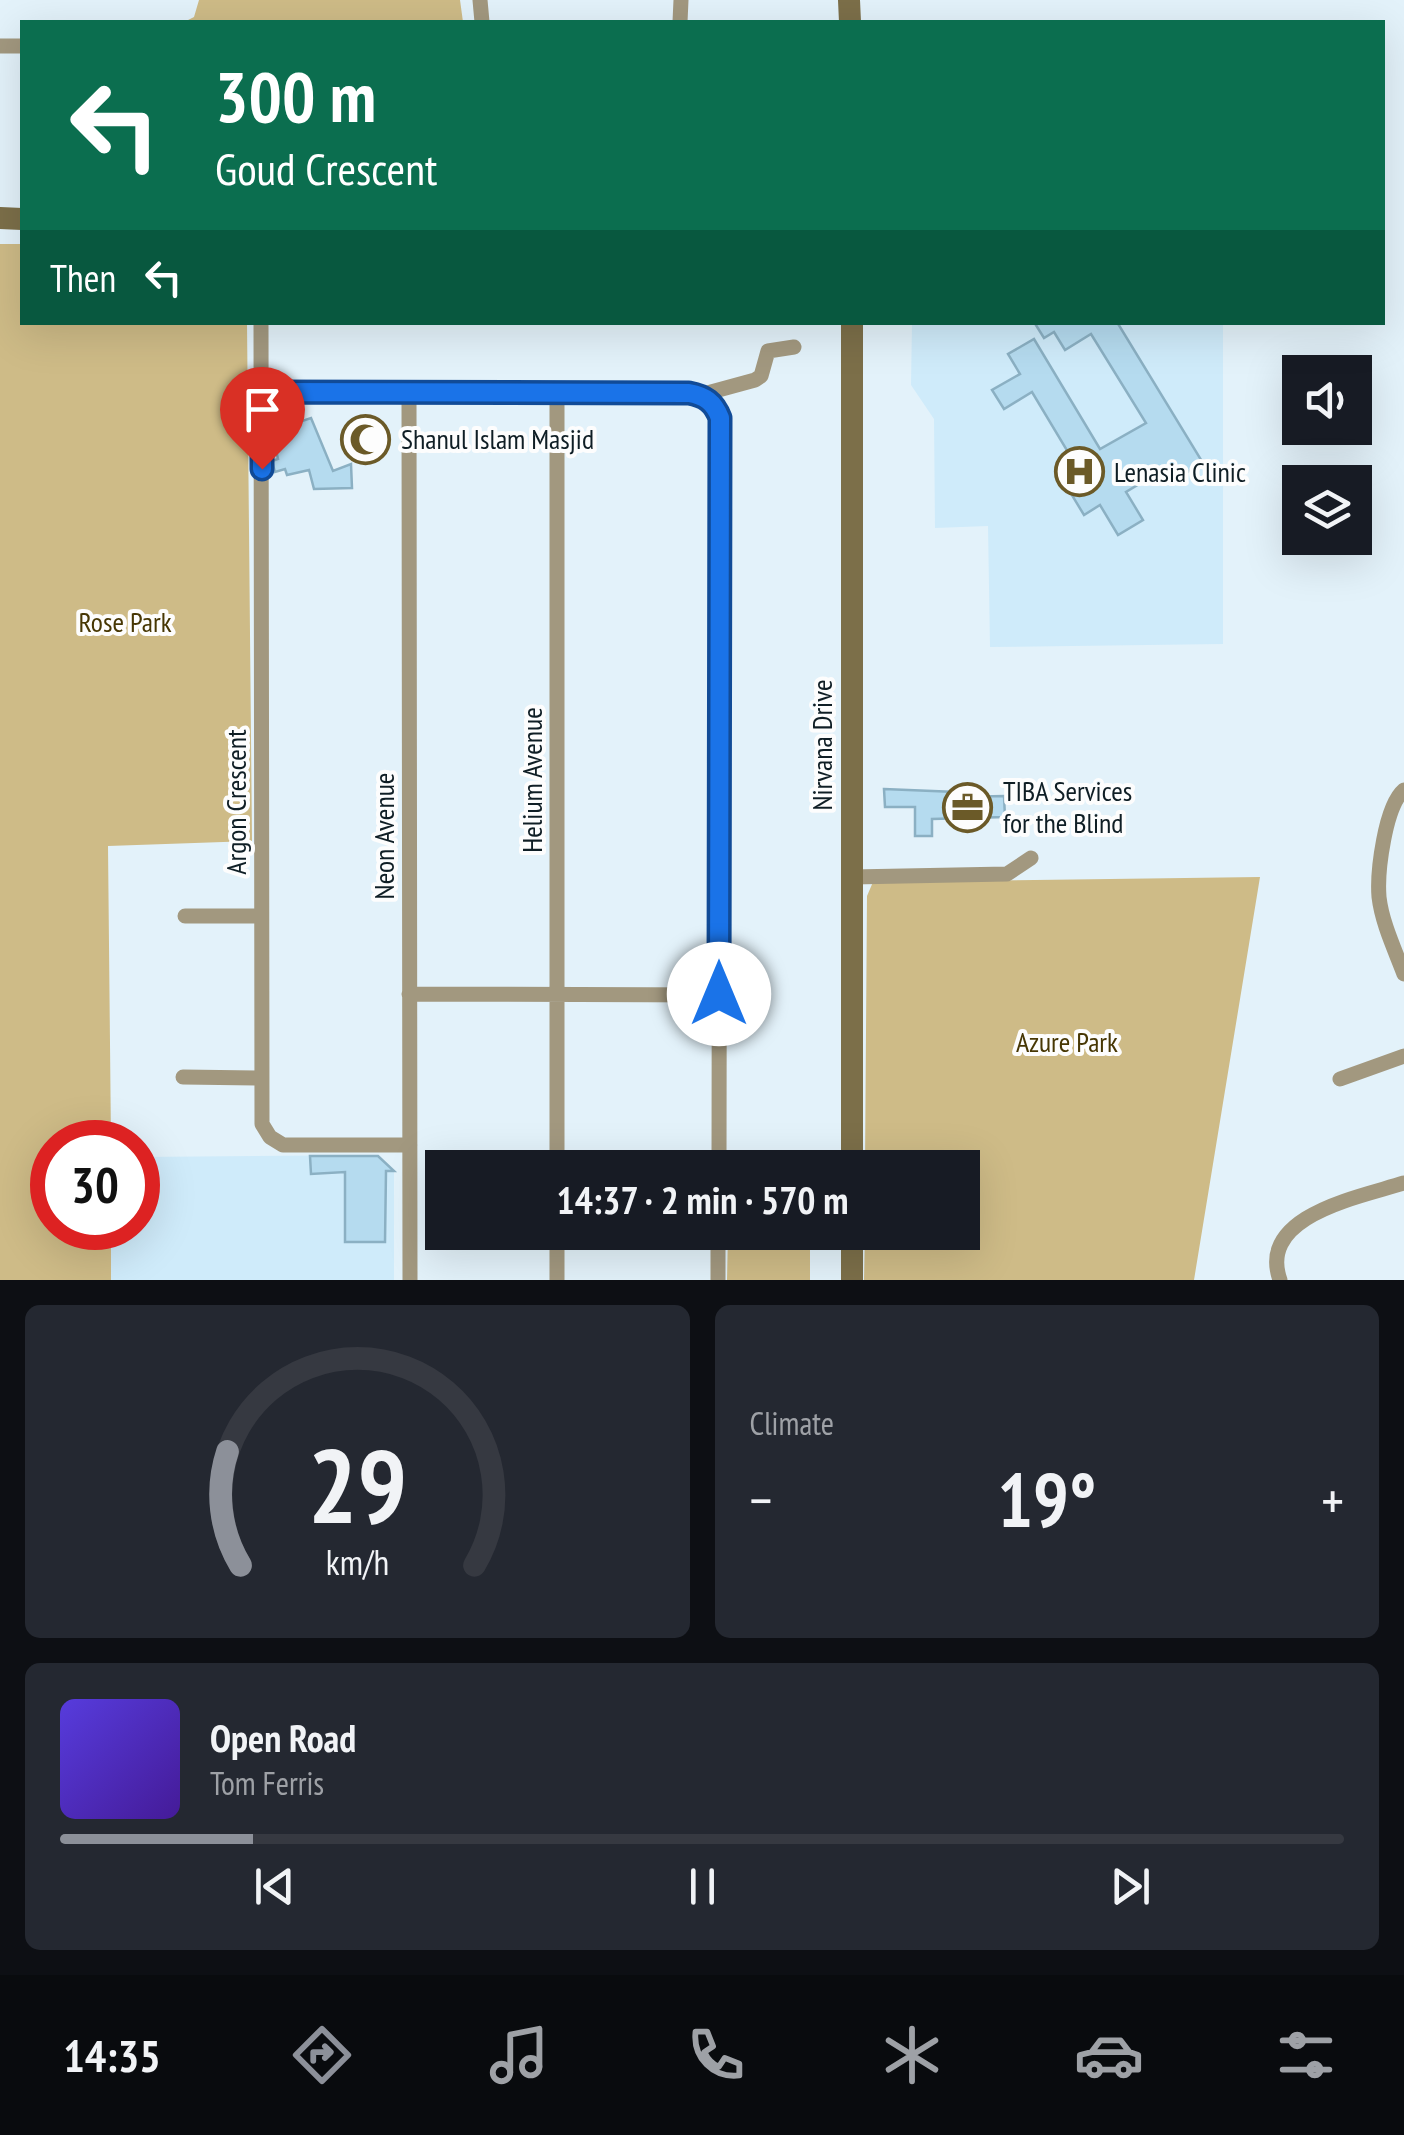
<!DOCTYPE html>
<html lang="en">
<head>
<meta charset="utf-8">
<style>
  :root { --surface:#171b24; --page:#242831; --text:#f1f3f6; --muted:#9ea1a6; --line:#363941; --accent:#8c9099 }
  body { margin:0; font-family:"PT Sans Narrow",sans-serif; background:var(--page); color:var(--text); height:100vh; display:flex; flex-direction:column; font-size:38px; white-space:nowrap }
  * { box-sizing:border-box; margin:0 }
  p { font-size:32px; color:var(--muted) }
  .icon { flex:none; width:55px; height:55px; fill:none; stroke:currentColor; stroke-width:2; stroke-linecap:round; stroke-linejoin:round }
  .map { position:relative; height:1280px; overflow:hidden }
  .details { display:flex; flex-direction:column; gap:25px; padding:25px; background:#0d0f14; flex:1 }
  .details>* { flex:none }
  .top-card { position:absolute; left:20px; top:20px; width:1365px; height:305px; border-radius:0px; box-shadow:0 10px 40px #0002; background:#0b6e4f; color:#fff; overflow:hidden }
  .buttons { position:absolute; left:1282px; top:355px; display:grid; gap:20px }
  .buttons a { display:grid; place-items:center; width:90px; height:90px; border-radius:0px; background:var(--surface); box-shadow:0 10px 40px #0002; font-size:50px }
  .speed { position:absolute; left:30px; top:1120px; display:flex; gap:20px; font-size:50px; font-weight:700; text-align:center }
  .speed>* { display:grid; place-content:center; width:130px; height:130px; border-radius:50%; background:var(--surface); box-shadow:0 10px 40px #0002; line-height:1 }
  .speed .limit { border:15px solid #d22; background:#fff; color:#111 }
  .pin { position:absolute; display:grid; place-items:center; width:85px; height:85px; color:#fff; margin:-102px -42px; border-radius:50% 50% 50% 0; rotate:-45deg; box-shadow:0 0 10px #0007 }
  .pin .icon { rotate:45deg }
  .me { position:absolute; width:110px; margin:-55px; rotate:0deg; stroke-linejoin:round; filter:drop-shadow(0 0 8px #0008) }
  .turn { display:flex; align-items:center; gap:35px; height:210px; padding:0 30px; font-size:45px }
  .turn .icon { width:130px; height:130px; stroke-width:2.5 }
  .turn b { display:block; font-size:70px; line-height:85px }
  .then { display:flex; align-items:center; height:95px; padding:0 30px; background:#0003; gap:20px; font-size:38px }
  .big { font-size:75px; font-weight:700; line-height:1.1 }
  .details .widget { flex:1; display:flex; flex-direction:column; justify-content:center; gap:15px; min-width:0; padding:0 35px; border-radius:15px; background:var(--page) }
  .details .dial { align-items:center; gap:0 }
  .dial svg { height:260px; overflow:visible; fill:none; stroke:var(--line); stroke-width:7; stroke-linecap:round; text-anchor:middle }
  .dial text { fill:var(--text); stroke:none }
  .song { display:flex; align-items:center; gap:30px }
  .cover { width:120px; height:120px; border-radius:15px; background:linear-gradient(135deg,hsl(250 70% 55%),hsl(260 70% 35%)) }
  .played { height:10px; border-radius:5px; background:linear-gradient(90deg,var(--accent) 15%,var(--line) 15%) }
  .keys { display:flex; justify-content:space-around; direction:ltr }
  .heat { display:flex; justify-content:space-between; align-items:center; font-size:55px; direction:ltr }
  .details .tiles { flex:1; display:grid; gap:25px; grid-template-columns:1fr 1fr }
  .widget:last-child { grid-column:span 2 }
  .trip { position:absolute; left:425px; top:1150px; width:555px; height:100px; border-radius:0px; background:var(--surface); box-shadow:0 10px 40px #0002; font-weight:700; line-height:100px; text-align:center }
  .dock { display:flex; height:160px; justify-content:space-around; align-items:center; background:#090b0e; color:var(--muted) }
  .dock .icon { width:70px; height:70px }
  .dock .current { color:var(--accent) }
  .dock b { font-size:45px; color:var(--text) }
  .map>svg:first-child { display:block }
  .built { fill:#cfebfa }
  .green { fill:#cebb87 }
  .building { fill:#b5dbef; stroke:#8bb0c3; stroke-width:2.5 }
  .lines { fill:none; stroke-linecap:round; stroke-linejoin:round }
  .street { stroke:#a2987f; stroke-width:15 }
  .secondary { stroke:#7c6f49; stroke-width:22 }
  .route-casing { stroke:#114b97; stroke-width:25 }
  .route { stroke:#1a73e8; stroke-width:18 }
  .labels { text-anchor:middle; stroke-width:8; stroke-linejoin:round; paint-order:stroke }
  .poi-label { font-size:28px; fill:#0f1e25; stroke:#fdfdfd; text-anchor:start }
  .park-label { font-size:28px; fill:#473704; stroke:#fdfdfd }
  .street-label { font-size:28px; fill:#0f1e25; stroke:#fdfdfd }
</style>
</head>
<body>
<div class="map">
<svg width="1404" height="1280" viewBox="0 0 1404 1280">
  <rect width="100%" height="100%" fill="#e3f2fa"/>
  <path class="built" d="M912,323H1223V644L990,647L988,526L935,528L934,419L911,385Z
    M376,1155L394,1171V1280H111V1228H138V1157Z"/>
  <path class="green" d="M199,0H460L463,22H184L194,17Z
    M0,244H22V322L247,323L252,841L108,846L111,1142H52V1228H111V1280H0Z
    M1260,877L1194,1280H864L865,1233L962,1232V1168L865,1167L867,896L873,882Z
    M728,1233H810V1280H727Z"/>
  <path class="building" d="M1034,322H1117L1203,463L1179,477L1171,465L1126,492L1143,520L1118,535L1100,505L1084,515L1067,487L1083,477L1032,392L1004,409L992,390L1020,374L1008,354L1034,339L1100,449L1146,423L1091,334L1065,350L1054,332L1044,338Z
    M311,418L333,471L351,464L352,488L314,489L309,470L287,475L285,469L275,472L272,461L278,459L273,437L277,436L275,430Z
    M884,789L956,792V797L1004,796L1005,817L932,819V836H915V807H885Z
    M310,1156H378L394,1171H386L385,1242H345V1172L311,1174Z"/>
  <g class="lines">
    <path class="street" d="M480,0L482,22
      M680,22L681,0
      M0,46H22
      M261,322L262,1124L270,1137L283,1145H410
      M262,392L689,393C705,396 714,402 720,417L719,1168
      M409,393L410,1280
      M557,394V1168
      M700,395L755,380L761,376L768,351L794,347
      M1404,790C1385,806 1377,872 1379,897C1382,923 1395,950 1404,974
      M852,877L1007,874L1031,858
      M185,916H261
      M409,994L719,995
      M183,1077L261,1078
      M1340,1079L1404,1056
      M557,1280V1232
      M718,1280V1232
      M1280,1280C1257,1215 1361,1197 1404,1183"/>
    <path class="secondary" d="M849,0L850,22
      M0,218L22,219
      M852,1168V322
      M852,1232V1280"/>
  </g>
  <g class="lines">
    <defs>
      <path id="route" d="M262,469V392L689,393C705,396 714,402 720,418L719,994"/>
    </defs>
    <use href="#route" class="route-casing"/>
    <use href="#route" class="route"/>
  </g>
  <defs>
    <symbol id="mosque-ring" viewBox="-11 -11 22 22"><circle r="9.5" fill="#fdfdfd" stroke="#6b5a28" stroke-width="1.5"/><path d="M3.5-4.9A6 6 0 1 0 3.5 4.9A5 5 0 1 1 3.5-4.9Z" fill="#6b5a28"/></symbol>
    <symbol id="hospital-ring" viewBox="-11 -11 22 22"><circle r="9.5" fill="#fdfdfd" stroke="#6b5a28" stroke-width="1.5"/><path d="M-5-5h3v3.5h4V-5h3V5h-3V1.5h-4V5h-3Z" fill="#6b5a28"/></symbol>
    <symbol id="office-ring" viewBox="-11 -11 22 22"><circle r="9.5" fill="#fdfdfd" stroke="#6b5a28" stroke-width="1.5"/><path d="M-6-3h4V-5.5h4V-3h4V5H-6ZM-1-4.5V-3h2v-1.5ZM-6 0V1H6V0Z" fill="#6b5a28"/></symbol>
  </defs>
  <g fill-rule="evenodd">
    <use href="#mosque-ring" x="338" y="412" width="55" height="55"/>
    <use href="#hospital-ring" x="1052" y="444" width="55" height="55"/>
    <use href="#office-ring" x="940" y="780" width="55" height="55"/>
  </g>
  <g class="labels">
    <g class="poi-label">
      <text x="401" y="449">Shanul Islam Masjid</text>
      <text x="1114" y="482">Lenasia Clinic</text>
      <text x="1003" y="801">TIBA Services<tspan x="1003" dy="32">for the Blind</tspan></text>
    </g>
    <g class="park-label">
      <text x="125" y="632">Rose Park</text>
      <text x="1067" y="1052">Azure Park</text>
    </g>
    <g class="street-label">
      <text transform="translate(822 745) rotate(-90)" y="10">Nirvana Drive</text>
      <text transform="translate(532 780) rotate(-90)" y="10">Helium Avenue</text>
      <text transform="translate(236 802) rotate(-90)" y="10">Argon Crescent</text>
      <text transform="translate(384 836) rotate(-90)" y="10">Neon Avenue</text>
    </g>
  </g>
</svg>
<div class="buttons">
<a><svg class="icon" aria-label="sound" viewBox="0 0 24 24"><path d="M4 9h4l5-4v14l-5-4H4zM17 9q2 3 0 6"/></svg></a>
<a><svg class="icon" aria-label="layers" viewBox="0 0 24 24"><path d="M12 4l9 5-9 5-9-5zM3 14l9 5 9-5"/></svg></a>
</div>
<div class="speed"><div class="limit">30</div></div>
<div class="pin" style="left:262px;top:469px;background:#d93025"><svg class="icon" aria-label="arrive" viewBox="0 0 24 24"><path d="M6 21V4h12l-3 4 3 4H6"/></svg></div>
<svg class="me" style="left:719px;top:994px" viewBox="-20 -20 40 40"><circle r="19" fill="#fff"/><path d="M0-13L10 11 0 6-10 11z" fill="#1a73e8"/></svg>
<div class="trip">14:37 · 2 min · 570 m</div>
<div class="top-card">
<div class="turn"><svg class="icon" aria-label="left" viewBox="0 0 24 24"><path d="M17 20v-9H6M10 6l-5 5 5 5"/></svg><div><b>300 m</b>Goud Crescent</div></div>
<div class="then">Then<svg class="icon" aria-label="left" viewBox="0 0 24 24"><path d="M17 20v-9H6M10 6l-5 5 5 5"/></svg></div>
</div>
</div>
<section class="details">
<div class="tiles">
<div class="widget dial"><svg viewBox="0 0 100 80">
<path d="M14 69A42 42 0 1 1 86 69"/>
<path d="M14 69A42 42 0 0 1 10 34" stroke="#8c9099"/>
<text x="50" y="56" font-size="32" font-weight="700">29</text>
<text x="50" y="72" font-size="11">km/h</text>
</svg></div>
<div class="widget"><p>Climate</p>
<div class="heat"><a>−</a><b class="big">19°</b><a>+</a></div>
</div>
<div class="widget">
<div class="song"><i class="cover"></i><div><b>Open Road</b><p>Tom Ferris</p></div></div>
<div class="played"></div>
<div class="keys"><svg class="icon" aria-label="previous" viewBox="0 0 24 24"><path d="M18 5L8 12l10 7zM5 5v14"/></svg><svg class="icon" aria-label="pause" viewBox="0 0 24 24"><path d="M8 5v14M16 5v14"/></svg><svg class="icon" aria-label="next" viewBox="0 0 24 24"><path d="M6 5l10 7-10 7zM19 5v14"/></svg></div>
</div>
</div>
</section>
<nav class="dock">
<b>14:35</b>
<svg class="icon current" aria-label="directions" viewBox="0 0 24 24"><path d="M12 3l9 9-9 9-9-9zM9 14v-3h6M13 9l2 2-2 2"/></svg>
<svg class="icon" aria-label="music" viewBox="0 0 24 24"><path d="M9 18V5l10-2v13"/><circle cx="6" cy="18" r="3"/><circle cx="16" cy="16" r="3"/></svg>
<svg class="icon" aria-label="phone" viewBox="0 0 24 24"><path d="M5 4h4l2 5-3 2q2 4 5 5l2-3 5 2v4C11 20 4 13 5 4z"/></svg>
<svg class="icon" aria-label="climate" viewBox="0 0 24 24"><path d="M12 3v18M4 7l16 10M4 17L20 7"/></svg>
<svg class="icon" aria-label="car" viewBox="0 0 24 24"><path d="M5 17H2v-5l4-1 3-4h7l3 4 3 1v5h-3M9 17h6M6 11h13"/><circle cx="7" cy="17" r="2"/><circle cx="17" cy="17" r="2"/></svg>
<svg class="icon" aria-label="filters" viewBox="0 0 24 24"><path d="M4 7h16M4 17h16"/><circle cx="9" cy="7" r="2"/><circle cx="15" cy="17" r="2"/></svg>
</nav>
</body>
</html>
